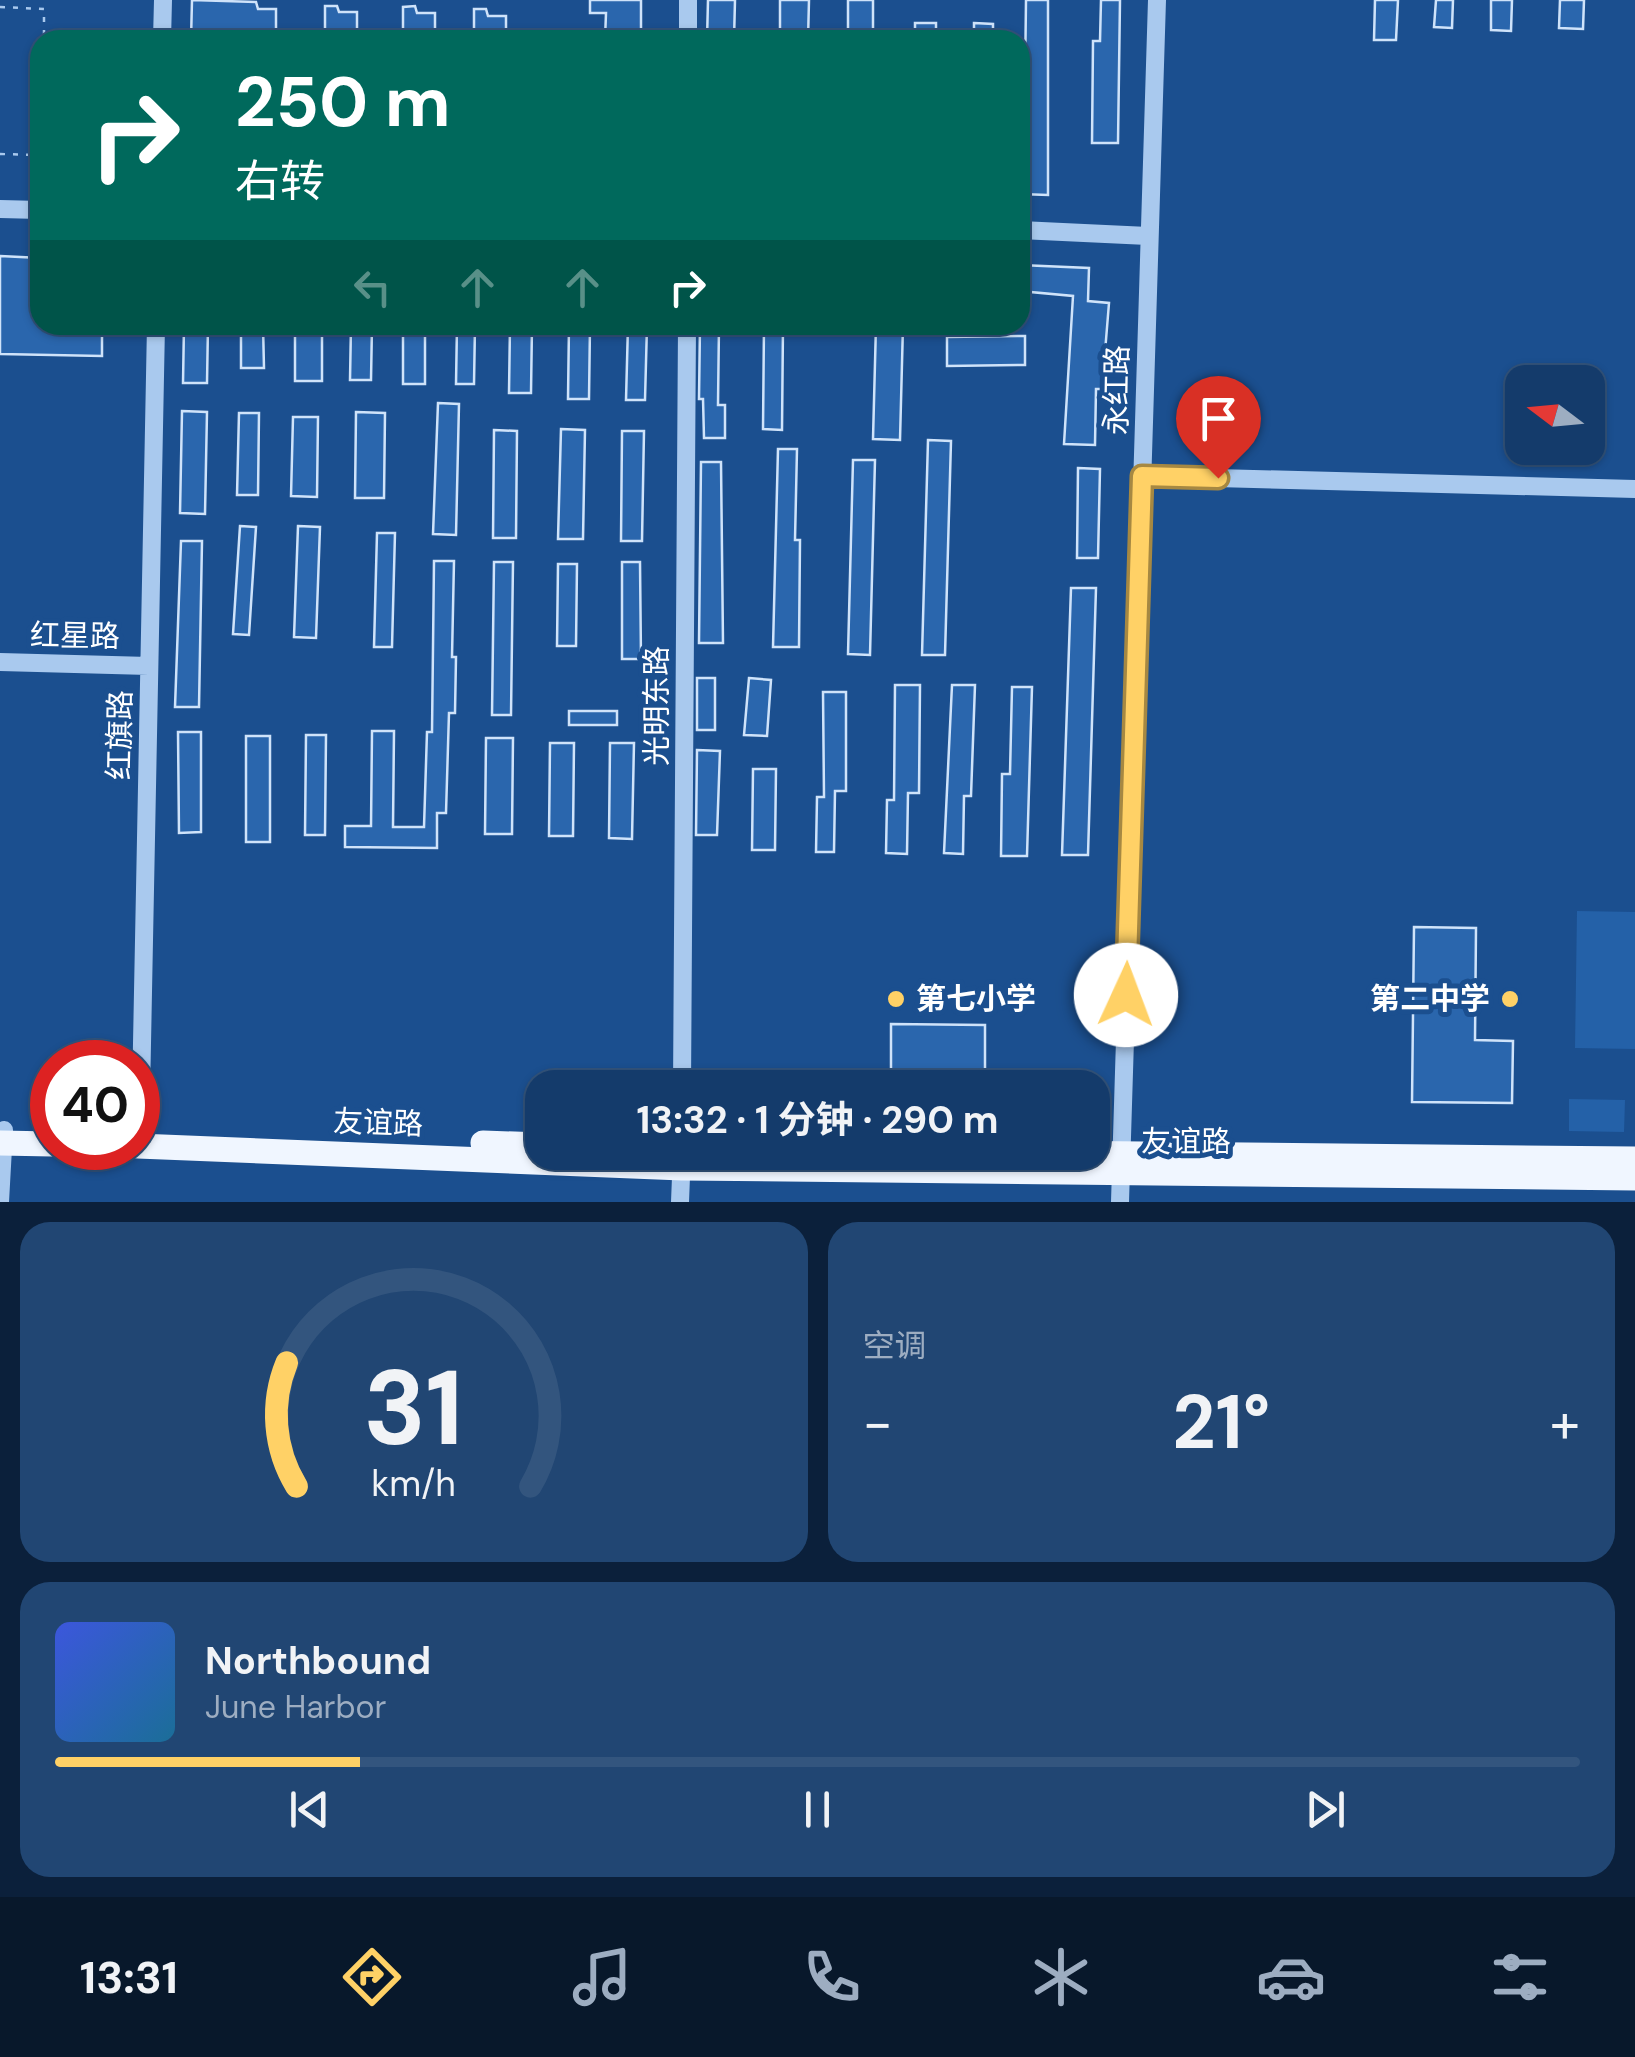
<!DOCTYPE html>
<html lang="zh">
<head>
<meta charset="utf-8">
<style>
  :root { --surface:#143b6b; --page:#214673; --text:#f1f3f6; --muted:#9dadc1; --line:#33557e; --accent:#ffd166 }
  body { margin:0; font-family:"DM Sans","Noto Sans SC",sans-serif; background:var(--page); color:var(--text); height:100vh; display:flex; flex-direction:column; font-size:38px; white-space:nowrap }
  * { box-sizing:border-box; margin:0 }
  p { font-size:32px; color:var(--muted) }
  .icon { flex:none; width:55px; height:55px; fill:none; stroke:currentColor; stroke-width:2; stroke-linecap:round; stroke-linejoin:round }
  .map { position:relative; height:1202px; overflow:hidden }
  .drawer { display:flex; flex-direction:column; gap:20px; padding:20px; background:#0b203b; flex:1 }
  .drawer>* { flex:none }
  .guide { position:absolute; left:30px; top:30px; width:1000px; height:305px; border-radius:30px; box-shadow:0 2px 8px #0004,0 0 0 2px var(--line); background:#00695c; color:#fff; overflow:hidden }
  .needle { width:65px; rotate:286deg }
  .buttons { position:absolute; left:1505px; top:365px; display:grid; gap:20px }
  .buttons a { display:grid; place-items:center; width:100px; height:100px; border-radius:20px; background:var(--surface); box-shadow:0 2px 8px #0004,0 0 0 2px var(--line); font-size:50px }
  .speed { position:absolute; left:30px; top:1040px; display:flex; gap:20px; font-size:50px; font-weight:700; text-align:center }
  .speed>* { display:grid; place-content:center; width:130px; height:130px; border-radius:50%; background:var(--surface); box-shadow:0 2px 8px #0004,0 0 0 2px var(--line); line-height:1 }
  .speed .limit { border:15px solid #d22; background:#fff; color:#111 }
  .pin { position:absolute; display:grid; place-items:center; width:85px; height:85px; color:#fff; margin:-102px -42px; border-radius:50% 50% 50% 0; rotate:-45deg; box-shadow:0 0 10px #0007 }
  .pin .icon { rotate:45deg }
  .me { position:absolute; width:110px; margin:-55px; rotate:2deg; stroke-linejoin:round; filter:drop-shadow(0 0 8px #0008) }
  .turn { display:flex; align-items:center; gap:35px; height:210px; padding:0 40px; font-size:45px }
  .turn .icon { width:130px; height:130px; stroke-width:2.5 }
  .turn b { display:block; font-size:70px; line-height:85px }
  .lanes { display:flex; align-items:center; height:95px; padding:0 40px; background:#0003; justify-content:center; gap:50px; direction:ltr }
  .lanes .off { opacity:.35 }
  .big { font-size:75px; font-weight:700; line-height:1.1 }
  .drawer .tile { flex:1; display:flex; flex-direction:column; justify-content:center; gap:15px; min-width:0; padding:0 35px; border-radius:30px; background:var(--page) }
  .drawer .dial { align-items:center; gap:0 }
  .dial svg { height:260px; overflow:visible; fill:none; stroke:var(--line); stroke-width:7; stroke-linecap:round; text-anchor:middle }
  .dial text { fill:var(--text); stroke:none }
  .song { display:flex; align-items:center; gap:30px }
  .cover { width:120px; height:120px; border-radius:15px; background:linear-gradient(135deg,hsl(230 70% 55%),hsl(200 70% 35%)) }
  .played { height:10px; border-radius:5px; background:linear-gradient(90deg,var(--accent) 20%,var(--line) 20%) }
  .keys { display:flex; justify-content:space-around; direction:ltr }
  .heat { display:flex; justify-content:space-between; align-items:center; font-size:55px; direction:ltr }
  .drawer .tiles { flex:1; display:grid; gap:20px; grid-template-columns:1fr 1fr }
  .tile:last-child { grid-column:span 2 }
  .trip { position:absolute; left:525px; top:1070px; width:585px; height:100px; border-radius:30px; background:var(--surface); box-shadow:0 2px 8px #0004,0 0 0 2px var(--line); font-weight:700; line-height:100px; text-align:center }
  .tabs { display:flex; height:160px; justify-content:space-around; align-items:center; background:#08182b; color:var(--muted) }
  .tabs .icon { width:70px; height:70px }
  .tabs .on { color:var(--accent) }
  .tabs b { font-size:45px; color:var(--text) }
  .map>svg:first-child { display:block }
  .green { fill:#2461a8 }
  .building { fill:#2a66ad; stroke:#cfe3fa; stroke-width:2.5 }
  .lines { fill:none; stroke-linecap:round; stroke-linejoin:round }
  .path { stroke:#a9c9ee; stroke-width:2.5; stroke-dasharray:5 8; stroke-linecap:butt }
  .minor { stroke:#a9c9ee; stroke-width:18 }
  .major { stroke:#f0f6ff; stroke-width:25 }
  .route-casing { stroke:#a68842; stroke-width:25 }
  .route { stroke:#ffd166; stroke-width:18 }
  .poi-dot { fill:#ffd166; stroke:#1b4f8f; stroke-width:4 }
  .labels { text-anchor:middle; stroke-width:10; stroke-linejoin:round; paint-order:stroke }
  .street-label { font-size:30px; fill:#fff; stroke:#1b4f8f }
  .poi-label { font-size:30px; font-weight:bold; fill:#fff; stroke:#1b4f8f; text-anchor:start }
</style>
</head>
<body>
<div class="map">
<svg width="1635" height="1202" viewBox="0 0 1635 1202">
  <rect width="100%" height="100%" fill="#1b4f8f"/>
  <path class="green" d="M1577,911L1635,912V1049L1575,1048Z
    M1569,1099L1625,1100L1624,1132L1569,1131Z"/>
  <path class="building" d="M192,0L256,2L258,9H276V38L191,40Z
    M590,0H641V40H605L606,13H590Z
    M708,0H735L734,40H707Z
    M780,0H809L808,40H780Z
    M848,0H873V40H848Z
    M1026,0H1048V195L1020,194V163H1024Z
    M1101,0H1120L1118,143H1092L1093,41H1100Z
    M1375,0H1398L1396,40H1374Z
    M1436,0H1453L1452,28L1434,27Z
    M1491,0H1512L1511,31L1491,30Z
    M1560,0H1584L1583,29L1559,28Z
    M325,6H337L339,12H357V40H325Z
    M415,6L417,13H435V40H403V7Z
    M474,9H486L488,16H506V40H474Z
    M915,23H936V40H915Z
    M974,23L993,24V40H974Z
    M0,256L40,258V325H102V356L0,354Z
    M1020,265L1089,268L1088,301L1109,303L1102,389H1096L1095,445L1064,444L1073,296L1020,291Z
    M184,325H208L207,383H183Z
    M241,325H263L264,368H241Z
    M295,325H322V381H295Z
    M351,325H372L371,380H350Z
    M403,325H425V384H403Z
    M457,325H475L474,384H456Z
    M510,325H532L531,393H509Z
    M569,325H590L589,399H568Z
    M628,325H647L645,400H626Z
    M700,325H719L718,405H725V438H704L703,399H699Z
    M764,325H783L782,430L763,429Z
    M876,325H903L900,440L873,439Z
    M1025,336V365L947,366V337Z
    M438,403L459,404L456,535L433,534Z
    M182,411L207,412L205,514L180,513Z
    M356,412L385,413L384,498H355Z
    M239,413H259L258,495H237Z
    M293,417H318L317,497L291,496Z
    M561,429L585,430L583,539H558Z
    M494,430L517,431L516,538H493Z
    M622,431H644L642,541H621Z
    M928,440L951,441L945,655H922Z
    M778,449H797L795,540H800L799,647H773Z
    M853,460H875L870,655L848,654Z
    M701,462H721L723,643H699Z
    M1078,468L1100,469L1098,558H1077Z
    M240,526L256,527L249,635L233,634Z
    M298,526L320,527L316,638L294,637Z
    M377,533H395L392,647H374Z
    M181,541H202L199,707H175Z
    M434,561H454L452,657H456L455,713H449L446,813H437V848L345,847V826H371L372,731H394L393,827H424L427,732H432Z
    M494,562H513L511,715H492Z
    M622,562H640L641,659H622Z
    M558,564H577L576,646H557Z
    M1071,588H1096L1088,855H1062Z
    M697,678H715V730H697Z
    M749,678L771,680L767,736L744,735Z
    M895,685H920L919,793H908L907,854L886,853L887,800H894Z
    M952,685H975L971,796H964L963,854L944,853Z
    M1012,687H1032L1027,856H1001L1002,774H1010Z
    M823,692H846V791H835L834,852H816L817,797H824Z
    M569,711H617V725H569Z
    M178,732H201V832L179,833Z
    M306,735H326L325,835H305Z
    M246,736H270V842H246Z
    M486,738H513L512,834H485Z
    M550,743H574L573,836H549Z
    M610,743H634L632,839L609,838Z
    M697,750L720,751L717,835H696Z
    M753,769H776L775,850H752Z
    M1414,927L1476,928L1475,1040L1513,1041L1512,1103L1412,1102Z
    M891,1024L985,1025V1088H891Z"/>
  <g class="lines">
    <path class="path" d="M0,7L44,9V40
      M0,154L40,155"/>
    <path class="minor" d="M162,40L163,0
      M688,40V0
      M0,209L40,210
      M1020,230L1148,236
      M1142,476L1635,489
      M0,662L149,666
      M682,1088L687,325
      M140,1146L156,325
      M0,1202L4,1130
      M680,1202L682,1152
      M1120,1202L1157,0"/>
    <path class="major" d="M0,1143L52,1144
      M483,1143L542,1145
      M138,1146L682,1168L1635,1178
      M940,1152L1635,1159"/>
  </g>
  <g class="lines">
    <defs>
      <path id="route" d="M1126,995L1142,476L1218,478"/>
    </defs>
    <use href="#route" class="route-casing"/>
    <use href="#route" class="route"/>
  </g>
  <g class="poi-dot">
    <circle cx="896" cy="999" r="10"/>
    <circle cx="1510" cy="999" r="10"/>
  </g>
  <g class="labels">
    <g class="street-label">
      <text transform="translate(1117 390) rotate(-89)" y="10">永红路</text>
      <text transform="translate(75 636) rotate(1)" y="10">红星路</text>
      <text transform="translate(657 706) rotate(-90)" y="10">光明东路</text>
      <text transform="translate(120 735) rotate(-89)" y="10">红旗路</text>
      <text transform="translate(378 1123) rotate(2)" y="10">友谊路</text>
      <text x="1186" y="1152">友谊路</text>
    </g>
    <g class="poi-label">
      <text x="916" y="1009">第七小学</text>
      <text x="1490" y="1009" text-anchor="end">第二中学</text>
    </g>
  </g>
</svg>
<div class="buttons">
<a><svg class="needle" viewBox="-14 -14 28 28"><path d="M0-13l5 13h-10z" fill="#e53935"/><path d="M0 13l5-13h-10z" fill="#9dadc1"/></svg></a>
</div>
<div class="speed"><div class="limit">40</div></div>
<div class="pin" style="left:1218px;top:478px;background:#d93025"><svg class="icon" aria-label="arrive" viewBox="0 0 24 24"><path d="M6 21V4h12l-3 4 3 4H6"/></svg></div>
<svg class="me" style="left:1126px;top:995px" viewBox="-20 -20 40 40"><circle r="19" fill="#fff"/><path d="M0-13L10 11 0 6-10 11z" fill="#ffd166"/></svg>
<div class="trip">13:32 · 1 分钟 · 290 m</div>
<div class="guide">
<div class="turn"><svg class="icon" aria-label="right" viewBox="0 0 24 24"><path d="M7 20v-9h11M14 6l5 5-5 5"/></svg><div><b>250 m</b>右转</div></div>
<div class="lanes"><svg class="icon off" aria-label="left" viewBox="0 0 24 24"><path d="M17 20v-9H6M10 6l-5 5 5 5"/></svg><svg class="icon off" aria-label="ahead" viewBox="0 0 24 24"><path d="M12 20V5M6 11l6-6 6 6"/></svg><svg class="icon off" aria-label="ahead" viewBox="0 0 24 24"><path d="M12 20V5M6 11l6-6 6 6"/></svg><svg class="icon" aria-label="right" viewBox="0 0 24 24"><path d="M7 20v-9h11M14 6l5 5-5 5"/></svg></div>
</div>
</div>
<section class="drawer">
<div class="tiles">
<div class="tile dial"><svg viewBox="0 0 100 80">
<path d="M14 69A42 42 0 1 1 86 69"/>
<path d="M14 69A42 42 0 0 1 11 31" stroke="#ffd166"/>
<text x="50" y="56" font-size="32" font-weight="700">31</text>
<text x="50" y="72" font-size="11">km/h</text>
</svg></div>
<div class="tile"><p>空调</p>
<div class="heat"><a>−</a><b class="big">21°</b><a>+</a></div>
</div>
<div class="tile">
<div class="song"><i class="cover"></i><div><b>Northbound</b><p>June Harbor</p></div></div>
<div class="played"></div>
<div class="keys"><svg class="icon" aria-label="previous" viewBox="0 0 24 24"><path d="M18 5L8 12l10 7zM5 5v14"/></svg><svg class="icon" aria-label="pause" viewBox="0 0 24 24"><path d="M8 5v14M16 5v14"/></svg><svg class="icon" aria-label="next" viewBox="0 0 24 24"><path d="M6 5l10 7-10 7zM19 5v14"/></svg></div>
</div>
</div>
</section>
<nav class="tabs">
<b>13:31</b>
<svg class="icon on" aria-label="directions" viewBox="0 0 24 24"><path d="M12 3l9 9-9 9-9-9zM9 14v-3h6M13 9l2 2-2 2"/></svg>
<svg class="icon" aria-label="music" viewBox="0 0 24 24"><path d="M9 18V5l10-2v13"/><circle cx="6" cy="18" r="3"/><circle cx="16" cy="16" r="3"/></svg>
<svg class="icon" aria-label="phone" viewBox="0 0 24 24"><path d="M5 4h4l2 5-3 2q2 4 5 5l2-3 5 2v4C11 20 4 13 5 4z"/></svg>
<svg class="icon" aria-label="climate" viewBox="0 0 24 24"><path d="M12 3v18M4 7l16 10M4 17L20 7"/></svg>
<svg class="icon" aria-label="car" viewBox="0 0 24 24"><path d="M5 17H2v-5l4-1 3-4h7l3 4 3 1v5h-3M9 17h6M6 11h13"/><circle cx="7" cy="17" r="2"/><circle cx="17" cy="17" r="2"/></svg>
<svg class="icon" aria-label="filters" viewBox="0 0 24 24"><path d="M4 7h16M4 17h16"/><circle cx="9" cy="7" r="2"/><circle cx="15" cy="17" r="2"/></svg>
</nav>
</body>
</html>
